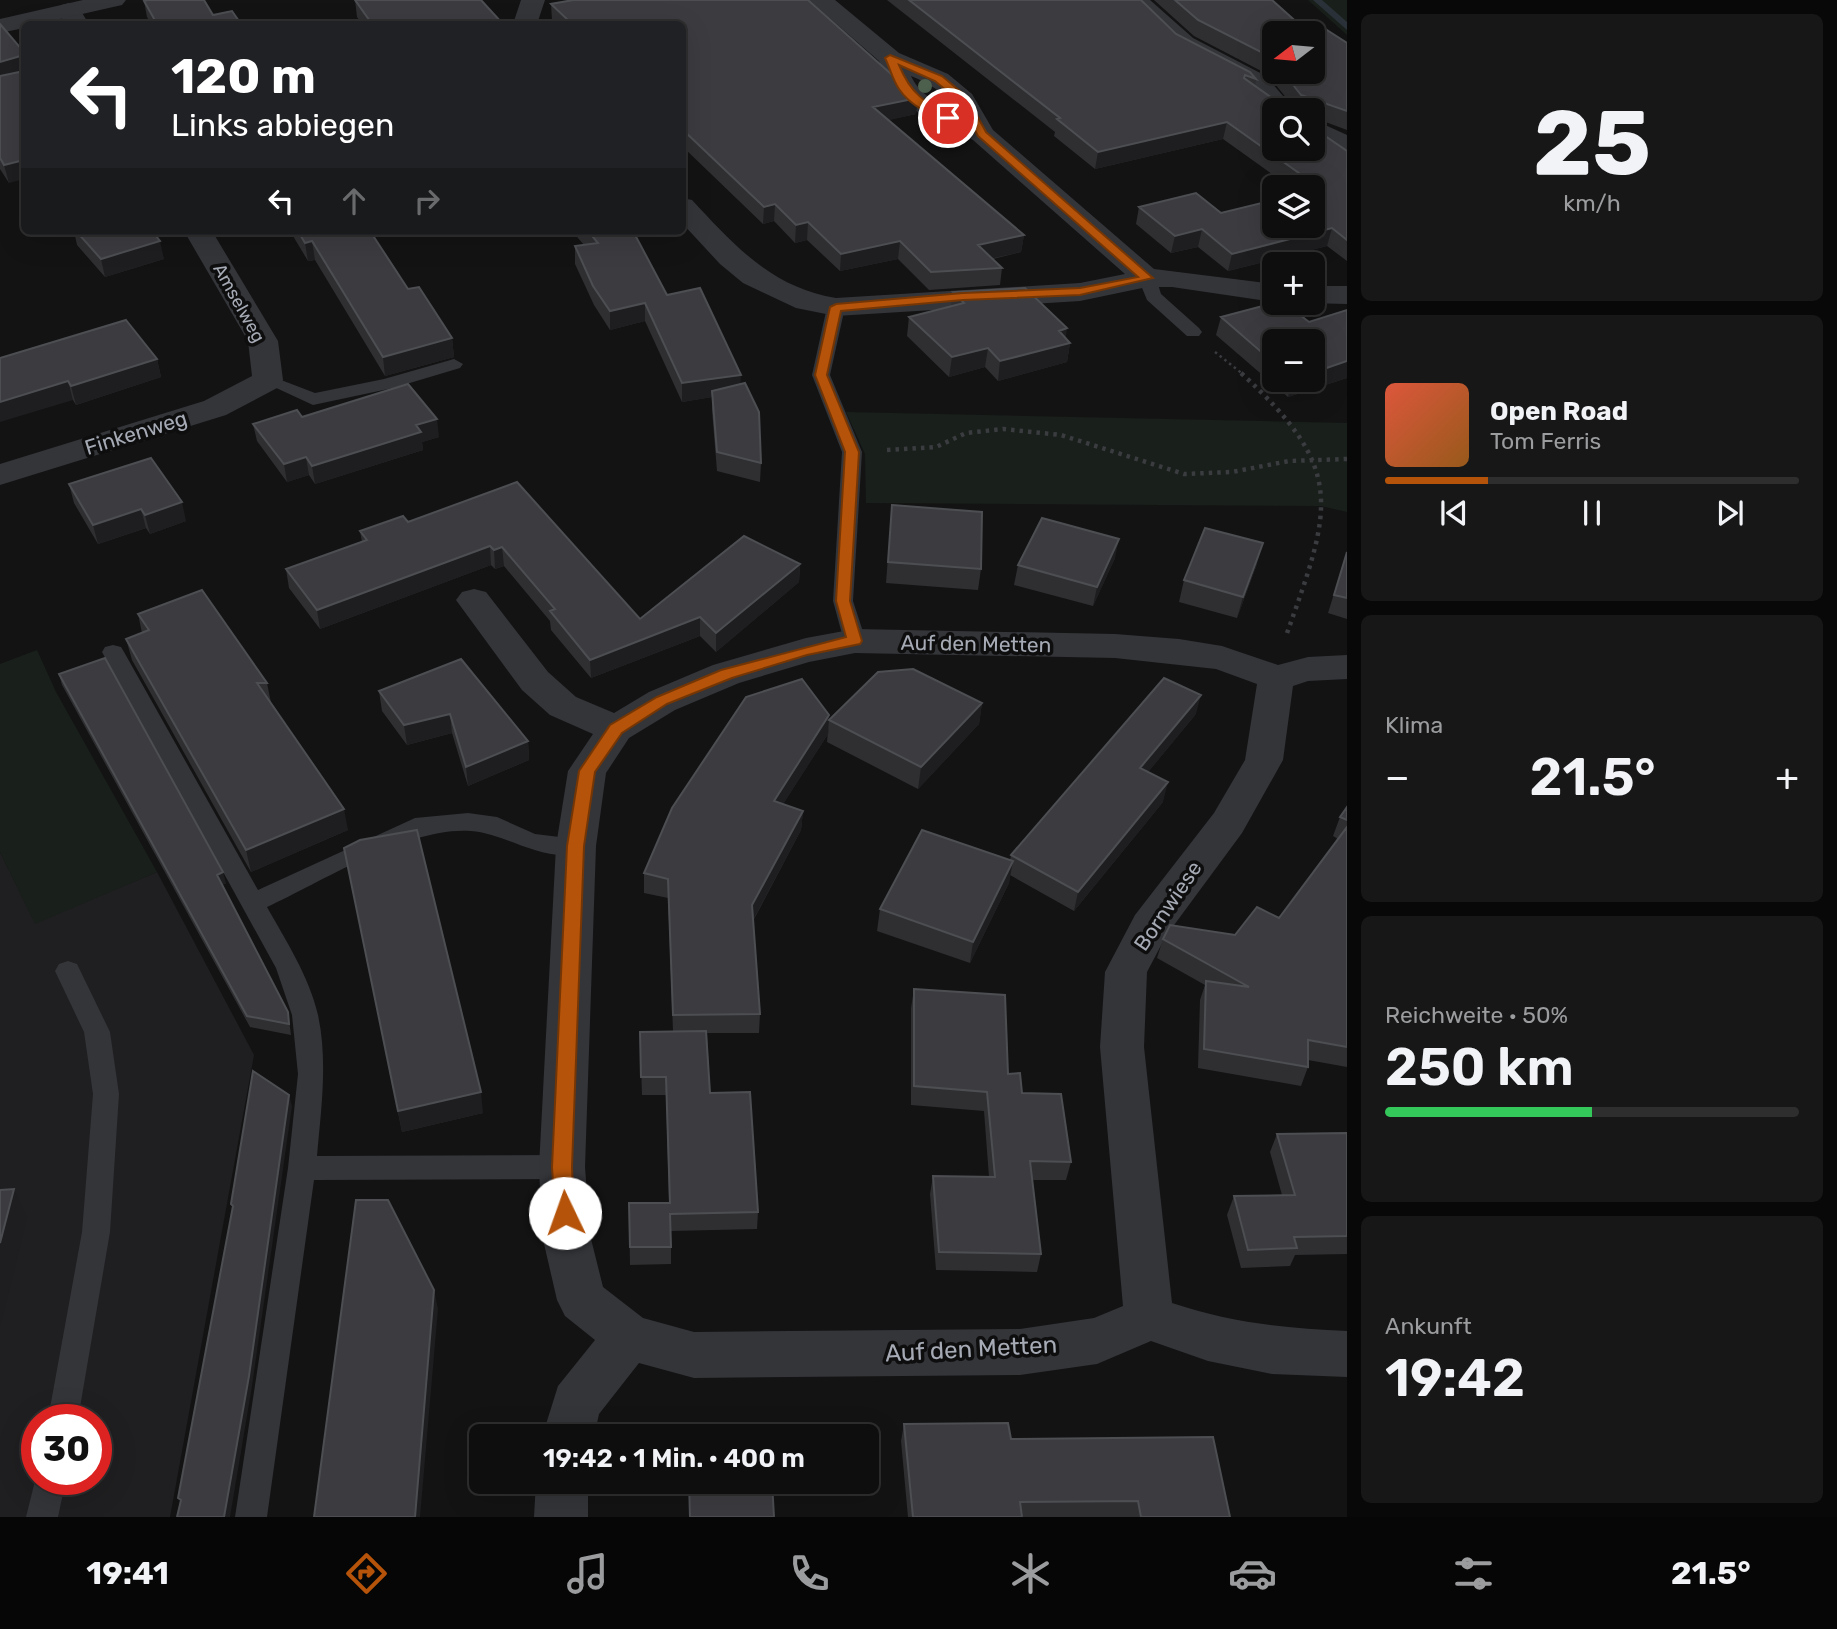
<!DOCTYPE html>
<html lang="de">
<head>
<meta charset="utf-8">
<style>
  :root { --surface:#0e0e0f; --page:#171718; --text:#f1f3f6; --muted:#9b9c9e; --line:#2e2e2f; --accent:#b45309 }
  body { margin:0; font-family:Rubik,sans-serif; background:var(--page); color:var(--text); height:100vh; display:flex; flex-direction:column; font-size:26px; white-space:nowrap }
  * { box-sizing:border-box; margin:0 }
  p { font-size:23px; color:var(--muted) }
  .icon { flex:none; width:38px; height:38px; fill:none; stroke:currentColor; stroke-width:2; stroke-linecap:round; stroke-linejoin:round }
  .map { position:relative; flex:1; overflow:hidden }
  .drawer { display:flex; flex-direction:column; gap:14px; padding:14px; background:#080808; width:490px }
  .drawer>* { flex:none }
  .banner { position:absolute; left:21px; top:21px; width:665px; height:214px; border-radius:10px; box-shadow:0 7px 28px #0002,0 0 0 2px var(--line); background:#202124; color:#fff; overflow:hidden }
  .needle { width:46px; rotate:254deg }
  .buttons { position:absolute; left:1262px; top:21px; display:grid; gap:14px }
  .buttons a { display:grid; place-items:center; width:63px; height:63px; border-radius:10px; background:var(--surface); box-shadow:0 7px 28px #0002,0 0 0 2px var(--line); font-size:35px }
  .speed { position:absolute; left:21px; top:1404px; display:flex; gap:14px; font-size:35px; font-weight:700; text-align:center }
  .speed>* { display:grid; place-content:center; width:91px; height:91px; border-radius:50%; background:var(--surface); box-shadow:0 7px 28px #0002,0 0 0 2px var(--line); line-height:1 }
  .speed .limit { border:10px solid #d22; background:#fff; color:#111 }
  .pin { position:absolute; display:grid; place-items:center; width:60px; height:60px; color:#fff; margin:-30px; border:4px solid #fff; border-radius:50%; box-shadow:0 2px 7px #0007 }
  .me { position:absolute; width:77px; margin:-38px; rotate:357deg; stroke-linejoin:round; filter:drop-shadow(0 0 5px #0008) }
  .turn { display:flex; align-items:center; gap:24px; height:147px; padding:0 35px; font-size:32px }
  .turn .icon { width:91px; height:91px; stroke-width:2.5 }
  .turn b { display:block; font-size:49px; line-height:60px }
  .lanes { display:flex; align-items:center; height:66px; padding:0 35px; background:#0003; justify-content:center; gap:35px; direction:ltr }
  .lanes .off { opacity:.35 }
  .big { font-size:52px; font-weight:600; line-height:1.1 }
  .drawer .card { flex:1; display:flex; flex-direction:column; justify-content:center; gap:10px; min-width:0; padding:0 24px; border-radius:10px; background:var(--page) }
  .drawer .dial { align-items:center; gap:0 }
  .dial b { font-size:91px; line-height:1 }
  .song { display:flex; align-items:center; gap:21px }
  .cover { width:84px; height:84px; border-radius:10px; background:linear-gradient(135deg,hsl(10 70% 55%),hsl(30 70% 35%)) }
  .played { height:7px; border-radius:4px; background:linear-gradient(90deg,var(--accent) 25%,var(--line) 25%) }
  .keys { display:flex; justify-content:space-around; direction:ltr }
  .heat { display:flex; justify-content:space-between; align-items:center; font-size:38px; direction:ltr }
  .charge { height:10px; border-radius:5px; background:linear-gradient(90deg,#34c759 50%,var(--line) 0) }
  .trip { position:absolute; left:469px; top:1424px; width:410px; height:70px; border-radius:10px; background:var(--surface); box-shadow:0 7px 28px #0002,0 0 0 2px var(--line); font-weight:600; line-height:70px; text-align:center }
  .dock { display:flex; height:112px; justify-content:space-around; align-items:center; background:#060606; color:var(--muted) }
  .dock .icon { width:49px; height:49px }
  .dock .current { color:var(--accent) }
  .dock b { font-size:32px; color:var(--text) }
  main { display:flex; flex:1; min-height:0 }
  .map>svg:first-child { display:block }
  .built { fill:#1f1f21; fill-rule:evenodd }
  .green { fill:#191f1a }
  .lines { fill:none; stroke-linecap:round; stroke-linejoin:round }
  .stream { fill:#2a3138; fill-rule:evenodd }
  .path-far1 { stroke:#3a3c40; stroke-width:2.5; stroke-dasharray:2.5 3.5; stroke-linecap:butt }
  .path { stroke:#3a3c40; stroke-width:4.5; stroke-dasharray:3.5 5; stroke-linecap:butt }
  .service { fill:#343539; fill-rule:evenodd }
  .minor { fill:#343539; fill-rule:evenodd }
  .tertiary { fill:#343539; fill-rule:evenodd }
  .tree { fill:#4d604e }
  .wall { fill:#2f2f32; fill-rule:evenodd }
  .shaded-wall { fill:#1e1e20 }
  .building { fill:#3c3c40; stroke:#4c4e52; stroke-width:2 }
  .route { fill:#b45309; stroke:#753606; stroke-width:2 }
  .labels { text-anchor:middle; stroke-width:7; stroke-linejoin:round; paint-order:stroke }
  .far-street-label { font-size:18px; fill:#a5aab4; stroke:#0e0e0f }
  .street-label { font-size:21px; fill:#a5aab4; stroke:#0e0e0f }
  .near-street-label { font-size:24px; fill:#a5aab4; stroke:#0e0e0f }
</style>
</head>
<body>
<main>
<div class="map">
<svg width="1347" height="1517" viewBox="0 0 1347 1517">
  <rect width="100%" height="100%" fill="#131314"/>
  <path class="built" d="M0,852L35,923L157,872L254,1055L170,1517H0ZM37,1419H96V1479H37Z"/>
  <path class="green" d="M1308,0H1347V35Z
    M846,412L1347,423V512L1321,506L866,503L865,454Z
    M37,650L56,692L157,872L35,924L0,852V664Z"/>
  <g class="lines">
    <path class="stream" d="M1313,0H1322L1347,22V30Z"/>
    <path class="path-far1" d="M1215,352L1244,375"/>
    <path class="path" d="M1241,373C1347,470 1332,507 1286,636
      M887,450L936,447L966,433L1003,429L1061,435L1184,474L1232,472L1289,461L1347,459"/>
    <path class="service" d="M1147,273L1156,278L1161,294L1199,328L1202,332L1199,336H1187L1147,300L1138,278Z
      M836,302L845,307L830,375L862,452L853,601L866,641L855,648L844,641L833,601L842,452L812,375L827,307Z
      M454,359L463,364L460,368L393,388L313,405L259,380L268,375L315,393L384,379Z
      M113,645L121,647L124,652L258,890L415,818L468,813L497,817L535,834L584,840L588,846L584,852C544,865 509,834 471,831C410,826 323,881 267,907C286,941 309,976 318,1015C328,1062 321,1110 317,1156L562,1155L572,1159L576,1167L572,1175L562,1179L314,1180L267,1517H235L288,1168L298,1074L292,1015L276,968L102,652L105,647Z
      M68,961L77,964L110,1032L119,1094L110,1232L78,1419H48L82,1232L93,1094L84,1032L55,971L59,964Z
      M37,1473V1479H66L58,1517H26Z"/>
    <path class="minor" d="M521,0H545L537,24H513Z
      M809,0H835L899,53L948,74L972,94L993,130L1154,269L1274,284V302L1172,287H1147L1080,301L836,316L796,308L743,283L720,264L682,223V198L692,200C734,245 772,288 836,298L1080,283L1125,274L973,140L924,117L895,94L879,61ZM911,76C930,84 948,94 958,114C940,106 919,94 911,76Z
      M1124,0H1150L1193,38L1266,76L1295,110H1274L1273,115L1248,86L1175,48Z
      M69,3L77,5L89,24H65L57,10L61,5Z
      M1312,119L1347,135V153L1312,138Z
      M184,231H212L278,341L283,380L279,387L226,415L0,485V464L204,401L252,376L248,341Z
      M1312,286H1347V304L1308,303H1312Z
      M474,589L486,592L548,672L576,697L614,713L649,692L713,665L806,638L855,629L1115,634L1179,639L1222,646L1278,665L1308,657L1347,655V679L1308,681L1293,686L1283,760L1242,833L1166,936L1147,972L1144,1047L1172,1303C1232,1323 1284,1328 1347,1331V1377L1272,1374L1208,1361L1151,1341L1097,1364L1020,1375L694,1378L639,1363L599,1414L594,1437H542L558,1386L595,1340L565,1316L557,1300L542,1235L539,1167L556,846L568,771L593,734L550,715L522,690L456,600L462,592ZM855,653L1115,658L1216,669L1257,684L1245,760L1214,813L1135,915L1105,972L1100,1047L1123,1306L1094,1318L1020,1329L694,1332L643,1318L603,1287L590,1235L585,1167L596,846L606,773L629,738L675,710L739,683L809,662Z
      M536,1482H588V1517H534Z"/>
    <path class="tertiary" d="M83,0H126L122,5L38,24H24V28L0,33V19Z"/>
  </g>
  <g class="tree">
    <circle cx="925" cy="86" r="7"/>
    <circle cx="942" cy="101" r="7"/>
  </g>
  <path class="wall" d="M355,0L503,24H362L357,17Z
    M573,0H808L918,98L916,114L888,120L1024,235L1021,252L993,259L1002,268L1000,285L929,290L898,259L840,271L807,240L795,243L774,221L763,224L682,146V24H556L552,20L551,4Z
    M887,0H1141L1176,34L1256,79L1255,86L1347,151V261L1327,246L1228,271L1198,247L1171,253L1136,224L1139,207L1221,213L1312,226V187H1290L1223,139L1095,169L1054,136L1055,132Z
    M1154,0H1272L1301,26L1347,43V130L1312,117V110H1296L1267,74L1194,36ZM1274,33L1312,72H1274Z
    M144,1L213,15L241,24H151L147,17Z
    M0,24L9,183L0,169Z
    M74,231H152L164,259L105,277L77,245Z
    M290,231H370L408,289L452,338L454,357L385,376L315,260L308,261Z
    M572,231H633L667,295L740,384L761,463L760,482L717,471L712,410V397L682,402L645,321L610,330L594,305L575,264V246L584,245Z
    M953,292L1066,338L1070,343L1067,362L998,381L985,367L949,377L907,336L909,317L951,306Z
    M1347,310V378L1288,397L1216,335L1221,317L1309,322ZM1274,341L1312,380H1274Z
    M0,358L157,359L161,377L76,405L73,400Z
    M302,417L439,437L422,442L423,450L315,484L309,475L287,482L257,441L253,424Z
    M517,482L640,619L800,564L799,582L716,652L700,636L591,678L551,630L550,621L504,566L495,569L491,565L320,629L289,588L286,569L362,542L360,531L408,522Z
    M69,484L186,521L150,534L146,528L98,544L74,503Z
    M892,505L981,569L978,590L886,583Z
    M1347,552V619L1328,613Z
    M1115,558L1093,606L1014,585L1018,565Z
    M1257,564L1237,618L1179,602L1184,580Z
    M138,614L267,683L271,703L348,830L251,872L132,660L126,639L142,633Z
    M59,674L226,883L222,885L288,1012L291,1035L250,1027L62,685Z
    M379,691L528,741L529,760L468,786L452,733L407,745L382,711Z
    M982,703L979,724L918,789L827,742L829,720Z
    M1196,714L1148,772L1163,802L1074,911L1010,875L1009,883L970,963L877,931L880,909L1010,860L1011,855Z
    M829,715L828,734L783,804L803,811L801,830L753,921L760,1014L759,1033H707L710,1093L758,1212L757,1229L671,1231V1264L630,1265L629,1203H669L666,1095H642L640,1032L673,1031L668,898L644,893V873Z
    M1347,807V1067L1308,1060V1067L1301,1086L1198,1068L1200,1000L1205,985L1157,958L1163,939L1235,935L1279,918L1338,839L1333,836L1340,817Z
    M344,848L483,1113L402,1132Z
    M914,989L1008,1074L1071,1162L1066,1180H1032L1041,1254L1037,1272L936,1270L930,1194L933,1176L989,1177L984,1111L911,1105V1008Z
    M1347,1133V1254L1295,1255L1290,1266L1241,1268L1227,1215L1234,1196L1282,1195L1270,1152L1277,1134Z
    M904,1424L1011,1439L1230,1517H908L901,1441Z"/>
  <path class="shaded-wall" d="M24,55V75L0,82V62Z
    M918,98L916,114L872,124L873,107Z
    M1227,122L1223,139L1095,169L1098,152Z
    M24,160V179L9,183L4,165Z
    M775,204L774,221L763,224L764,207Z
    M808,222L807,240L795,243L796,225Z
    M1332,228L1327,246L1228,271L1232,254Z
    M1202,229L1198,247L1171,253L1175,236Z
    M1024,235L1021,252L976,262L978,245Z
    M160,241L164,259L105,277L101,259Z
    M312,241L315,260L308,261L305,243Z
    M900,241L898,259L840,271L841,254Z
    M645,303V321L610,330V311Z
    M1067,328L1065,344L1070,343L1067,362L998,381L1000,361L1059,331Z
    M452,338L454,357L385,376L383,357Z
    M988,348L985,367L949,377L952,357Z
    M157,359L161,377L76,405L71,386Z
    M1347,361V378L1288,397L1292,380H1312V373Z
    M741,375L740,393L712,391V397L682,402V383Z
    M68,381L73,400L0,422V402Z
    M437,419L439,437L422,442L423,450L315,484L312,466L416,425Z
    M306,457L309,475L287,482L284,464Z
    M182,502L186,521L150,534L145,515Z
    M141,509L146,528L98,544L93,525Z
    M1119,539L1115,558L1093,606L1097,587Z
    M1263,543L1257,564L1237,618L1243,597Z
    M490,546L491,565L320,629L317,610Z
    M502,547L504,566L495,569L494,550Z
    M800,564L799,582L716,652V633Z
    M700,617V636L591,678L590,660Z
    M1201,695L1196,714L1135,788L1140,768Z
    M982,703L979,724L918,789L921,767Z
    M450,714L452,733L407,745L404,725Z
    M829,715L828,734L773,820L774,801Z
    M528,741L529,760L468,786L466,767Z
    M1168,782L1163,802L1074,911L1078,892Z
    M344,809L348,830L251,872L246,850Z
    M803,811L801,830L751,924L752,905Z
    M1013,861L1009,883L970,963L973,942Z
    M223,872L226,883L220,886L217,875Z
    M481,1092L483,1113L402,1132L398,1111Z
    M289,1095L292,1106L252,1386L230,1517H224Z
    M14,1189L27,1218L0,1327V1243Z
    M434,1290L438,1309L420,1517H415Z"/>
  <path class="building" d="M148,0H204L213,15L232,11L241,24H157L144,1Z
    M355,0H481L503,24H372Z
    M573,0H808L918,98L873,107L1024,235L978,245L1002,268L931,272L900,241L841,254L808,222L796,225L775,204L764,207L682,129V24H572L551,4Z
    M909,0H1141L1176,34L1250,72L1256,79L1245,75L1244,78L1289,110H1274V149H1312V127L1347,151V240L1332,228L1232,254L1202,229L1175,236L1139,207L1196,193L1221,213L1274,200V226H1312V190L1320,188L1227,122L1098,152L1057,119L1060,118Z
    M1175,0H1272L1301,26L1316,23L1347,43V111L1301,95L1283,72H1312V33H1274V61L1271,57L1198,20Z
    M0,24L24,52V55L0,62Z
    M24,71V160L4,165L0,158V76Z
    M76,231H152L160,241L101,259Z
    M298,231H370L408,289L419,287L452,338L383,357L312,241L305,243Z
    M588,231H633L667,295L700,288L741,375L682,383L645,303L610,311L593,286L575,246L598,243Z
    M1025,288L1067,328L1059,331L1070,343L1000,361L988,348L952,357L909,317L964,303L953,292Z
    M1274,303H1285L1309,322L1347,310V361L1312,373V341H1274V363L1221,317Z
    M126,320L157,359L71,386L68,381L0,402V358Z
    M745,383L759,412L761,463L717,452L712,391Z
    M408,384L437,419L416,425L421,432L312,466L306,457L284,464L253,424L297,410L302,417Z
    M151,458L182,502L145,515L141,509L93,525L69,484Z
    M517,482L640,619L744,536L800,564L716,633L700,617L590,660L550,611L555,609L502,547L494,550L490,546L317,610L286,569L367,540L360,531L403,516L408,522Z
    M892,505L982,512L981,569L888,562Z
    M1042,518L1119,539L1097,587L1018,565Z
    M1205,528L1263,543L1243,597L1184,580Z
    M1347,552V598L1334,595Z
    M202,590L267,683H257L344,809L246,850L126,639L149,630L138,614Z
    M105,658L223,872L217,875L288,1012L289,1024L247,1016L59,674Z
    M461,659L528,741L466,767L450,714L404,725L379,691Z
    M913,669L982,703L921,767L829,720L878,672Z
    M1164,678L1201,695L1140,768L1168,782L1078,892L1011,855Z
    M802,679L829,715L774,801L803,811L752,905L760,1014L673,1015L668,879L644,873L672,808L746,697Z
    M1347,807V820L1340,817Z
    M1347,827V1047L1308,1040V1067L1204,1049L1206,981L1249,987L1163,939L1170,925L1235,935L1257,907L1279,918Z
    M417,830L481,1092L398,1111L344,848L360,840Z
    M922,830L1013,861L973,942L880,909Z
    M914,989L1005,995L1008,1074L1020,1073L1022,1093L1061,1094L1071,1162L1030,1161L1041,1254L939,1252L933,1176L995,1177L987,1092L914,1086Z
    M706,1031L710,1093L750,1092L758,1212L670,1214L671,1247H630L629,1203H670L666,1077H641L640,1032Z
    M253,1071L289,1095L249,1376L224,1517H177L181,1500L178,1498L233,1206L231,1204Z
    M1347,1133V1236L1294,1237L1297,1248L1248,1250L1234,1196L1295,1195L1277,1134Z
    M14,1189L0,1243V1190Z
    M356,1200H388L434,1290L415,1517H314Z
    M1008,1423L1011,1439L1213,1437L1230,1517H1141L1138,1501L1020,1502L1022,1517H913L904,1424Z
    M770,1434V1437H689V1435Z
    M689,1482H772L774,1517H690Z"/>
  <path class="route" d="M890,55L942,76L967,97L986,132L1153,278L1080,295L963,300L841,311L827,375L859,452L850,601L862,641L860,644L807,655L732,678L667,704L622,733L595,772L584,846L572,1167L574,1213L572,1219L565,1221L558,1219L555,1213L552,1167L567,846L579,771L610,725L657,697L721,670L846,637L836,601L845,452L815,375L830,307L836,304L963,293L1080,288L1138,277L978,136L959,101L935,81L899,65C911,94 924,102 952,116V120C935,121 908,103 899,89C893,81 890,68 885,58Z"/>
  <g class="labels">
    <g class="far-street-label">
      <text transform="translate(239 303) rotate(61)" y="6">Amselweg</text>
    </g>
    <g class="street-label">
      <text transform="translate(136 433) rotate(-17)" y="7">Finkenweg</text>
      <text transform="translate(976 644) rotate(1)" y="7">Auf den Metten</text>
      <text transform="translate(1168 906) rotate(-56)" y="7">Bornwiese</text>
    </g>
    <g class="near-street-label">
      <text transform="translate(971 1349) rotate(-3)" y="8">Auf den Metten</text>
    </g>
  </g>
</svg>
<div class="buttons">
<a><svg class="needle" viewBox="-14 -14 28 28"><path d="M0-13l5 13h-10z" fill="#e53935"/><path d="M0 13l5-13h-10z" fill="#9b9c9e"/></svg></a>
<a><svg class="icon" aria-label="search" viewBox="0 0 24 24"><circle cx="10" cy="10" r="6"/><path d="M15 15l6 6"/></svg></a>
<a><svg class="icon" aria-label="layers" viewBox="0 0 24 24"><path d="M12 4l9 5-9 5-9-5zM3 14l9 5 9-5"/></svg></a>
<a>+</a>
<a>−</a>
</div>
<div class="speed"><div class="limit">30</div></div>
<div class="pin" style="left:948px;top:118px;background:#d93025"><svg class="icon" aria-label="arrive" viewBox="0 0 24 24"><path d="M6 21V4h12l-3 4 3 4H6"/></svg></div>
<svg class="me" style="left:565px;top:1213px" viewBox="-20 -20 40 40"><circle r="19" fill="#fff"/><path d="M0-13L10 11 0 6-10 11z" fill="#b45309"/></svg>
<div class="trip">19:42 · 1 Min. · 400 m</div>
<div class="banner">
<div class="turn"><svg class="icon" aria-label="left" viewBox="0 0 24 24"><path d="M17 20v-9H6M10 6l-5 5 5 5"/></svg><div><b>120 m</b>Links abbiegen</div></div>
<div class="lanes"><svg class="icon" aria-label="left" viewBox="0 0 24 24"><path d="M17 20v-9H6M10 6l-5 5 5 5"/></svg><svg class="icon off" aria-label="ahead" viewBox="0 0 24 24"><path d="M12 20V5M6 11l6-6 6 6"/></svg><svg class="icon off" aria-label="right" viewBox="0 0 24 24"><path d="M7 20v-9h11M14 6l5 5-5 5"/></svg></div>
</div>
</div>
<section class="drawer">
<div class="card dial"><b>25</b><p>km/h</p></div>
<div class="card">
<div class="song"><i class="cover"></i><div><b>Open Road</b><p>Tom Ferris</p></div></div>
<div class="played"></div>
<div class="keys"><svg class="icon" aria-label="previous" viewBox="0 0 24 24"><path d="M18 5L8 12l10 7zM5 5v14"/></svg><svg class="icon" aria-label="pause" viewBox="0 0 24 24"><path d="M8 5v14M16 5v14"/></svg><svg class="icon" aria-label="next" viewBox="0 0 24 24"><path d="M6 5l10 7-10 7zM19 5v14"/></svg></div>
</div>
<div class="card"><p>Klima</p>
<div class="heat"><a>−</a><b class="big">21.5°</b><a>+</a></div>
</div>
<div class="card"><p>Reichweite · 50%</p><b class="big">250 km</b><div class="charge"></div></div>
<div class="card"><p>Ankunft</p><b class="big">19:42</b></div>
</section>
</main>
<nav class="dock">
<b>19:41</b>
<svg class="icon current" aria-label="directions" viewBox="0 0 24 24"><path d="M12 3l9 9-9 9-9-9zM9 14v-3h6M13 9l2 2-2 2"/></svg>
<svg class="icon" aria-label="music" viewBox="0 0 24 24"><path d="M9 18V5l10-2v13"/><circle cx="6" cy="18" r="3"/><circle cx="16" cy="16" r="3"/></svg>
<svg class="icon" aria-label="phone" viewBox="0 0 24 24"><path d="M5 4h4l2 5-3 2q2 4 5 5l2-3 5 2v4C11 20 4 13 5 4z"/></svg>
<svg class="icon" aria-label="climate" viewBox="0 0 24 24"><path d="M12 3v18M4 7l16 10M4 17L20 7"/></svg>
<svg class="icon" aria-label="car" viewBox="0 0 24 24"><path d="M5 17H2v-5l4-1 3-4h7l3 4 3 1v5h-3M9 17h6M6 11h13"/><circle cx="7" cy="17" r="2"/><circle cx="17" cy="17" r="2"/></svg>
<svg class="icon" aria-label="filters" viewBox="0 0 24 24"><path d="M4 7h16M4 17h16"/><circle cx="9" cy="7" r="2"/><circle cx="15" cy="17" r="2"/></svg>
<b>21.5°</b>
</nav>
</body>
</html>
